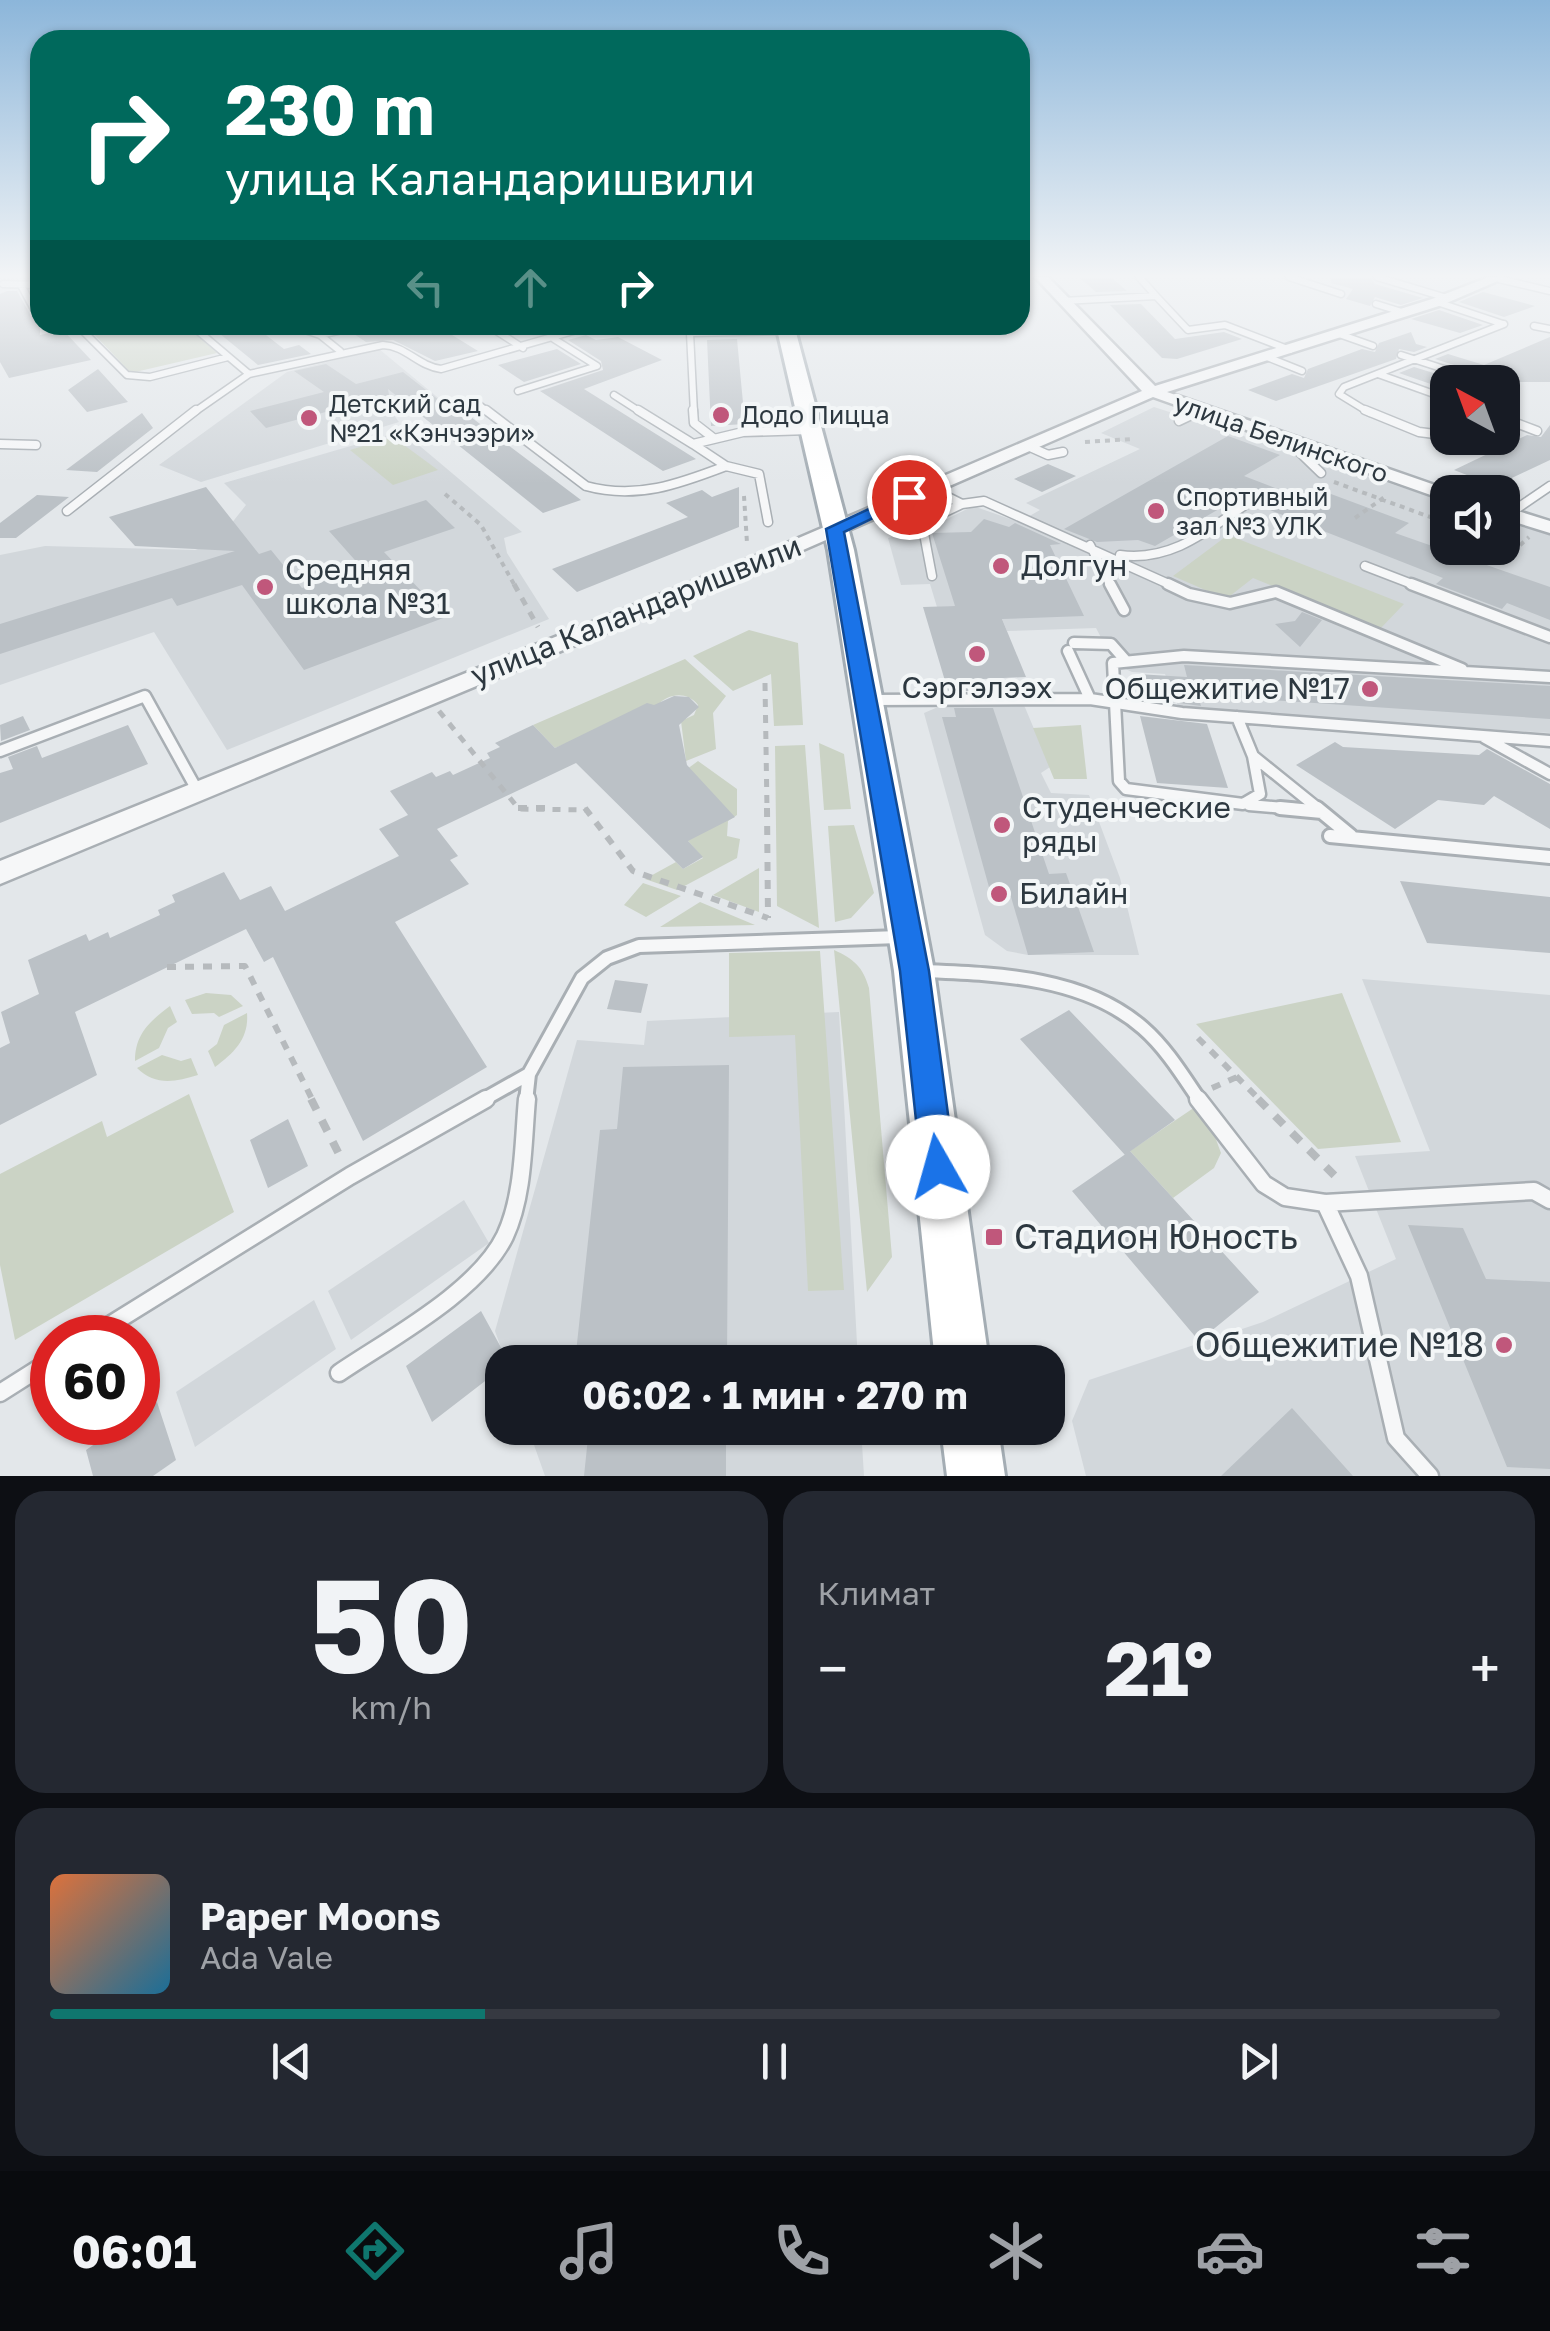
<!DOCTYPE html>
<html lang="ru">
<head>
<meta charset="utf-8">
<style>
  :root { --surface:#171b24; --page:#242831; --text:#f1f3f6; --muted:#9ea1a6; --line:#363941; --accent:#0f766e }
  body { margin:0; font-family:"Golos Text",sans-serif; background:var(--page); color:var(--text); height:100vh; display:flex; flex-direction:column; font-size:38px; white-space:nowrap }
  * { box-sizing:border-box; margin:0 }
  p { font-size:32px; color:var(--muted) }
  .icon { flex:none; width:55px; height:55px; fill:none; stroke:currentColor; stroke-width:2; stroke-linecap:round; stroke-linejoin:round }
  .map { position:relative; height:1476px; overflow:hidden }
  .panel { display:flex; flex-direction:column; gap:15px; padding:15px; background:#0d0f14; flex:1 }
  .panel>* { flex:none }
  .top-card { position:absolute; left:30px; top:30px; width:1000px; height:305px; border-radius:30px; box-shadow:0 2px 8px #0004; background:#00695c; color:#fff; overflow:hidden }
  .needle { width:65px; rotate:319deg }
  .buttons { position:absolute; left:1430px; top:365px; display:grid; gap:20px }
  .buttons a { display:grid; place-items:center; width:90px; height:90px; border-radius:20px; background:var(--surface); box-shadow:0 2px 8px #0004; font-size:50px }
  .speed { position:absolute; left:30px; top:1315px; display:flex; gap:20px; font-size:50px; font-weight:700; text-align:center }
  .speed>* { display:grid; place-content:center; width:130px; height:130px; border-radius:50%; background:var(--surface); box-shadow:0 2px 8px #0004; line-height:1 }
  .speed .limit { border:15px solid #d22; background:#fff; color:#111 }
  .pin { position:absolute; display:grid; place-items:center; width:85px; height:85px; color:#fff; margin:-42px; border:5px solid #fff; border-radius:50%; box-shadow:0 2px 10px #0007 }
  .me { position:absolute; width:110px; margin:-55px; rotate:353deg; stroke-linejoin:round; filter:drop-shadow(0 0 8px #0008) }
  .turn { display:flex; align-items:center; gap:35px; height:210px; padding:0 30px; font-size:45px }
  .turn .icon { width:130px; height:130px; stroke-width:2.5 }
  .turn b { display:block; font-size:70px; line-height:85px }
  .lanes { display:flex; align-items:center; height:95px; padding:0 30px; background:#0003; justify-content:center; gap:50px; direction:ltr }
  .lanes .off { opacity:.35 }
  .big { font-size:75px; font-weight:700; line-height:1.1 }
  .panel .widget { flex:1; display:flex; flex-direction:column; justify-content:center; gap:15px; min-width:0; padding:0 35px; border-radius:30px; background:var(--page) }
  .panel .dial { align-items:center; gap:0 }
  .dial b { font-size:130px; line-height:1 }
  .song { display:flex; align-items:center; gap:30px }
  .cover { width:120px; height:120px; border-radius:15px; background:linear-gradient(135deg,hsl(20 70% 55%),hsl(200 70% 35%)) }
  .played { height:10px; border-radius:5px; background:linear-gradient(90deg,var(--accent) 30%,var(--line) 30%) }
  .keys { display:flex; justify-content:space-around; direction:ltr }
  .heat { display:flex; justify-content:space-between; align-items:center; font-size:55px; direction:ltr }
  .panel .tiles { flex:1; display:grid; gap:15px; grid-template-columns:1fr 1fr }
  .widget:last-child { grid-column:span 2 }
  .trip { position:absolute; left:485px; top:1345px; width:580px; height:100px; border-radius:30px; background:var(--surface); box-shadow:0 2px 8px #0004; font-weight:700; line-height:100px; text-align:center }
  .menu { display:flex; height:160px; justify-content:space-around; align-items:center; background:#090b0e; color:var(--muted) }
  .menu .icon { width:70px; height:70px }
  .menu .current { color:var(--accent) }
  .menu b { font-size:45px; color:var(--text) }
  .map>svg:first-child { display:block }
  .built { fill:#d2d7db }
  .green { fill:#cbd3c5 }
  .building { fill:#bbc1c6 }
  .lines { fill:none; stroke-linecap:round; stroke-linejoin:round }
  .service-far4-casing { stroke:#a9afb4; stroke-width:9 }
  .service-far3-casing { stroke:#a9afb4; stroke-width:11 }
  .service-far2-casing { stroke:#a9afb4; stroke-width:15 }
  .service-far1-casing { stroke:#a9afb4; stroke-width:18 }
  .service-casing { stroke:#a9afb4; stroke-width:21 }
  .tertiary-casing { stroke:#a9afb4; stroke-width:5 }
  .primary-casing { stroke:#a4adb4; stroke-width:6 }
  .path-far3 { stroke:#b6babd; stroke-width:4; stroke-dasharray:5 5; stroke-linecap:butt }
  .path-far2 { stroke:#b6babd; stroke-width:5; stroke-dasharray:8 8; stroke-linecap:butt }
  .path-far1 { stroke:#b6babd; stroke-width:6; stroke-dasharray:9 9; stroke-linecap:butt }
  .path { stroke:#b6babd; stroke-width:8; stroke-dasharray:12 12; stroke-linecap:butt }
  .service-far4 { stroke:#f6f7f8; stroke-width:6 }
  .service-far3 { stroke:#f6f7f8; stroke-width:8 }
  .service-far2 { stroke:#f6f7f8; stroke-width:10 }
  .service-far1 { stroke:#f6f7f8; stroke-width:12 }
  .service { stroke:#f6f7f8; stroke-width:16 }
  .tertiary { fill:#f6f7f8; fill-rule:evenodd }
  .primary { fill:#fff; fill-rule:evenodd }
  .route { fill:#1a73e8; stroke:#114b97; stroke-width:2.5 }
  .poi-dot { fill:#c0577b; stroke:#f3f6f7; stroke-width:4 }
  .labels { text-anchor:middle; stroke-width:8; stroke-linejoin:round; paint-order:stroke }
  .far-poi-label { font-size:25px; fill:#2d3840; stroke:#f3f6f7; text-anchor:start }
  .far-street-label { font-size:25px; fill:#2d3840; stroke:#f3f6f7 }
  .poi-label { font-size:30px; fill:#2d3840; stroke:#f3f6f7; text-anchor:start }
  .street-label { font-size:30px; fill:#2d3840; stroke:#f3f6f7 }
  .near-poi-label { font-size:35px; fill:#2d3840; stroke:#f3f6f7; text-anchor:start }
</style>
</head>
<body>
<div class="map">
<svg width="1550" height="1476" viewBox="0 0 1550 1476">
  <rect width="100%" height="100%" fill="#e3e7ea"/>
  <path class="built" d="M379,349L442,401L393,414L399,422L201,482L159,465L287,372Z
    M1154,407L1447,502L1448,548H1502L1503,520L1550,535V733L1179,708L1165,674L1132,672L1115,664L1096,628L1007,631L996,604L937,607L930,584L901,585L888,538L933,526L973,506L1019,522L1040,510L1026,503L1140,449L1101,433Z
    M402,431L522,532L504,538L507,553L549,619L227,750L154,632L0,685V555L45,546L195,550L216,543L246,505L224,483Z
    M945,704L1024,705L1050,767L1041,773L1051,793L1089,795L1120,878L1139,955H1028L1007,951L985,935L924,713Z
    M1362,979L1550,995V1476H1086L1072,1421L1089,1380L1263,1322L1396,1259L1355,1156L1430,1151Z
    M839,1012L858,1362H506L495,1331L577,1040L644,1045L647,1021Z
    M464,1200L489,1243L351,1340L328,1291Z
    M314,1300L336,1349L195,1447L176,1392Z
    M528,1428H861L864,1476H545Z"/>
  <path class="green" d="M124,325H185L217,353L131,373L92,332Z
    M393,437L438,470L393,485L350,450Z
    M1228,535L1404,604L1379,630L1253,578L1226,599L1173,576Z
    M749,630L798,643L803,725L774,726L771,674L733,691L693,656Z
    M685,659L726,696L713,713L716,749L686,761L681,721L694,715L698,705C687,691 668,693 657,706L555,748L533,725Z
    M1081,725L1087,779H1054L1033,728Z
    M819,743L844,754L851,809L824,810Z
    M805,745L819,928L777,906L775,746Z
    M698,761L737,789V815L728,821L727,836L740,839L737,858L677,890L645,879L676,862L683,869L703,858L688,841L679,775Z
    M854,825L874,893L851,918L835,922L828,826Z
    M759,868V912L713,895Z
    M643,883L681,896L646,917L624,905Z
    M700,902L755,925L660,927Z
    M834,950C854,959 863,967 869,988L892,1257L867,1292Z
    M820,951L844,1290L808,1291L795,1035L729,1037V953Z
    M206,993L231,995L243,1006L219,1017L214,1013L192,1014L185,1000Z
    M1342,993L1401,1142H1402L1318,1149L1196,1024Z
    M170,1006L177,1022L168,1028L159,1048L135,1061C135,1034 150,1021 170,1006Z
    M247,1013C249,1038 235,1052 215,1067L208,1051L217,1044L224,1025Z
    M162,1055L181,1061L191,1058L198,1075C175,1082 155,1086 137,1068Z
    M189,1094L234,1212L15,1340L0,1265V1174L102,1121L107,1137Z
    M1195,1107L1214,1134L1221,1153L1214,1168L1173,1198L1130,1151Z"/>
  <path class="building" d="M1080,278H1112L1127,291L1096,292Z
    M1331,278H1370L1375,284L1423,298L1401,305L1375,297L1370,306L1346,299L1353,289L1331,283Z
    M7,291H17L31,316H40V335L63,330L91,360L9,378L0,362V294Z
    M1483,292L1535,306L1504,317L1459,302Z
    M1141,304L1175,339L1224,332L1242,339L1177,359L1162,358L1110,305Z
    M1439,310L1483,325L1460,333L1411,319Z
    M209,325H253L284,349L299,345L311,354L258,365Z
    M370,325H436L478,351L435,361L393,340L366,342L354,334Z
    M1411,332L1416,344L1427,347L1414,352L1399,349L1396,359L1276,401L1248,390L1292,374L1304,378L1308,369L1362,349L1375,352L1379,343Z
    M586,335L596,340L618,337L662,360L584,389L696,459L663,471L540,391L603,370L601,361L568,340Z
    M1550,337V382H1491L1486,375L1435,359L1448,354L1484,365Z
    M737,339L745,424L711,426L707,340Z
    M557,349L581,364L524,382L498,365Z
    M326,364L356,384L403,372L444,404L451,402L581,500L543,513L388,389L389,395L266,428L250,411L324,392L294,371Z
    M1414,367L1463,382H1448V390L1399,373Z
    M98,369L128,402L87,412L68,390Z
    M142,413L153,428L97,472L66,470Z
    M1550,425V460L1495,486L1454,470L1527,435L1541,437Z
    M1228,436L1280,455L1244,476L1317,504L1331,494L1409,523L1395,533L1550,587V620L1507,603L1502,609L1436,584L1443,578L1255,504L1250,496L1238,498L1155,546L1138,540L1097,542L1064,529Z
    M1048,464L1076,476L1042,492L1014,479Z
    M206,487L259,554L271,550L302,588L362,568L329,531L426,500L455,528L384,552L446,617L304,670L242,585L177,606L172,598L0,654V624L235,551L135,546L109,517Z
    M739,487V527L577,592L552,569L688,517L666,503L702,490L712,497Z
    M37,495L69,497L16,538H0V523Z
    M984,519L1009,527L1015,523L1061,544L1050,545L1084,616L1002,619L1026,677L983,679L987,691H948L923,607L955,606L932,533L971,532Z
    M1302,612L1322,620L1300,647L1275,624L1295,621Z
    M1184,665L1550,686V719L1198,695L1201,706L1143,698L1137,674L1187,677Z
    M674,696L689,697L699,707L679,725L687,765L735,817L688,841L703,857L683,869L576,763L437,829L458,856L450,860L469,884L395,922L487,1067L363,1141L273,957L264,962L246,929L75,1012L97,1075L0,1125V1048L10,1043L1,1012L39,994L28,960L86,934L89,941L108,932L110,938L160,915L158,910L175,902L172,895L224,872L240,900L271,886L285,911L399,856L379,829L408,815L390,791L432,772L436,777L450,771L453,775L490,758L487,753L500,747L495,743L533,725L555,748L647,703L654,705Z
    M954,708H993L1049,874L1066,873L1094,952L1028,955L1011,897L992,898L942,717H956Z
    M23,716L30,730L1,741L0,725Z
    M1140,716L1207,724L1228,788L1157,783Z
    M128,725L148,764L0,823V773L13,769L8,757L37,746L42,758Z
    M1335,742L1343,747L1479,755L1487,749L1550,784V829L1494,796L1484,805L1438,800L1395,829L1296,765Z
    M1400,881L1550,897V953L1427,943Z
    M615,980L648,984L641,1013L607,1009Z
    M1069,1010L1175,1120L1125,1155L1020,1039Z
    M729,1065L727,1362H575L600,1130L617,1129L623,1067Z
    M288,1119L308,1166L268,1188L250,1140Z
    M1130,1151L1259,1292L1199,1341L1072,1191Z
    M1408,1225L1463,1228L1486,1279L1550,1282V1469L1507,1467Z
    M481,1311L509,1362H502V1368L432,1422L406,1366Z
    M157,1402L176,1460L153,1476H93L86,1450L126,1422H138V1415Z
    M1292,1408L1353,1476H1221Z
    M589,1428H726V1476H584Z"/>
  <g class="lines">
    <defs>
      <path id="service-far4" d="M1139,277L1156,296
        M1289,277L1341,294
        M1377,277L1447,298
        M1499,279L1550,291
        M3,284L40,285
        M21,285L35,311
        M1063,301L1156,296L1188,330L1225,325L1290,350
        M1437,302L1503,324
        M1376,304L1405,313
        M97,325L83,331L127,375L150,377L228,357
        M191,325L249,374L193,413
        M290,325L320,335L340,351
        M487,325L523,348
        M1534,326L1550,329
        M1339,334L1373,346
        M320,335L363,325
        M1401,355L1484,382
        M1267,357L1302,371
        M249,374L383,345C406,346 418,366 441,369L594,325
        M1378,374L1448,399
        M518,391L597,366L554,339
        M614,395L642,413
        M478,404L489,413
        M694,413L690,333L786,331
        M1197,413L1200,411
        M1370,413L1339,394L1344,387L1504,324"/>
      <path id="service-far3" d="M486,410L586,486C636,500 679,484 726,466L693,444
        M638,410L693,444L743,432L810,430
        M693,410L694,423L712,437
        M1365,410L1419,432L1466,438
        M1179,421L1200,411
        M1502,423L1508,420L1537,431
        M1290,443L1321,473
        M0,444L36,445
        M1028,446L1048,455L1063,452
        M726,466L759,474L768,522
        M930,488L962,504
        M67,511L196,410
        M1509,514L1550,486
        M1090,545L1111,586
        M1120,555C1172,562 1208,530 1248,503
        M1365,566L1417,586
        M932,576L922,523L962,504L984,501L1173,586"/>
      <path id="service-far2" d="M1110,584L1124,610
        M1168,584L1189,594L1230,603L1276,592L1462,669
        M1411,584L1550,637
        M1074,643L1111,644L1126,661
        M1068,651L1090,699
        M873,700L1090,699L1182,713L1550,741
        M1237,717L1253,756L1320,810
        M1485,738L1550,774
        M0,751L145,696L197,790
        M1253,756L1260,794L1243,804L1126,789L1119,781L1113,663L1184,656L1550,677
        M1249,805L1306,810"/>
      <path id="service-far1" d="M1280,808L1322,812
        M1317,808L1351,836
        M1330,836L1550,857
        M922,971C996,974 1084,976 1143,1028C1166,1048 1183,1076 1200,1101
        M481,1101L529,1074L582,978L607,958L639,946L899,937
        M526,1101L529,1074"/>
      <path id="service" d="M1198,1099L1264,1184L1285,1197L1325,1203L1359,1276L1396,1438L1430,1476
        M1325,1203L1534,1191L1550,1200
        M89,1338L350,1176L486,1099
        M339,1373C389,1339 478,1292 505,1236C524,1195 523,1143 527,1099
        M0,1393L52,1360"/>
      <path id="tertiary" d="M1035,277H1048L1155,386L1432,299L1489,277H1507L1442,305L1167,392L1455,492H1448V500L1442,499L1153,397L787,557L0,884V861L773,549L1142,391Z
        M1502,506L1550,521V533L1502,518Z"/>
      <path id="primary" d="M776,325H794L854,550L934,971L989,1362H935L894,971L828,550Z
        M941,1428H998L1005,1476H947Z"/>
    </defs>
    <use href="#service-far4" class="service-far4-casing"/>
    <use href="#service-far3" class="service-far3-casing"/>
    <use href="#service-far2" class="service-far2-casing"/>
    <use href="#service-far1" class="service-far1-casing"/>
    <use href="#service" class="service-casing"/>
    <use href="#tertiary" class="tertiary-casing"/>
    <use href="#primary" class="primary-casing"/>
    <path class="path-far3" d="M1085,442L1132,439
      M1334,482L1441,521L1448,515
      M445,494L481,525L515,586
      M744,496L747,543
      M1355,518L1386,496
      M1502,543L1517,548L1529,537"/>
    <path class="path-far2" d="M514,584L538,627
      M765,683L767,810
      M439,711L519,809L587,810"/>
    <path class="path-far1" d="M518,808H552
      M585,808L633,871L768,918
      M767,808L768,918
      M167,967L245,966L313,1101
      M1198,1038L1261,1101
      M1212,1088L1237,1077"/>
    <path class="path" d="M311,1099L342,1160
      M1258,1099L1340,1181"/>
    <use href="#service-far4" class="service-far4"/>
    <use href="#service-far3" class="service-far3"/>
    <use href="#service-far2" class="service-far2"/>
    <use href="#service-far1" class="service-far1"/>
    <use href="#service" class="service"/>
    <use href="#tertiary" class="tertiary"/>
    <use href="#primary" class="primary"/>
  </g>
  <linearGradient id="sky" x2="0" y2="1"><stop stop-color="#8cb6da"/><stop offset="0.57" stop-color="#f2f4f6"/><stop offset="1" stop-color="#f2f4f6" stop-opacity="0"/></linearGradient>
  <rect width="1550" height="484" fill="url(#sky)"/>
  <path class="route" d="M903,493L917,497L844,532L929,971L955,1167L950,1178L938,1183L926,1178L921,1167L900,971L826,529Z"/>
  <g class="poi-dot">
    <circle cx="721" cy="415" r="10"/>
    <circle cx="309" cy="418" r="10"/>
    <circle cx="1156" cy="511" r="10"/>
    <circle cx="1001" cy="566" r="10"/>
    <circle cx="265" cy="587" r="10"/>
    <circle cx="977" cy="654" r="10"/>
    <circle cx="1370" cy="689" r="10"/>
    <circle cx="1002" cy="825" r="10"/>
    <circle cx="999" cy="894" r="10"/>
    <rect x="984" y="1227" width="20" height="20" rx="5"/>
    <circle cx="1504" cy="1345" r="10"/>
  </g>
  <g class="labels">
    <g class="far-poi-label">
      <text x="329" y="413">Детский сад<tspan x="329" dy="29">№21 «Кэнчээри»</tspan></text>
      <text x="741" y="424">Додо Пицца</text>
      <text x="1176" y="506">Спортивный<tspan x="1176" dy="29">зал №3 УЛК</tspan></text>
    </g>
    <g class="far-street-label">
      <text transform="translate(1281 438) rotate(19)" y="9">улица Белинского</text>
    </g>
    <g class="poi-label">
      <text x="1021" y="576">Долгун</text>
      <text x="285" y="580">Средняя<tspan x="285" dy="34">школа №31</tspan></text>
      <text x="977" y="698" text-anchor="middle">Сэргэлээх</text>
      <text x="1350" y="699" text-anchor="end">Общежитие №17</text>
      <text x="1022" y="818">Студенческие<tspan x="1022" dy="34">ряды</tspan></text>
      <text x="1019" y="904">Билайн</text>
    </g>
    <g class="street-label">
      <text transform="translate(636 611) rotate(-22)" y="10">улица Каландаришвили</text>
    </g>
    <g class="near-poi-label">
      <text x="1014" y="1249">Стадион Юность</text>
      <text x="1484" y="1357" text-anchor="end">Общежитие №18</text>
    </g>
  </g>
</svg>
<div class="buttons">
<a><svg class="needle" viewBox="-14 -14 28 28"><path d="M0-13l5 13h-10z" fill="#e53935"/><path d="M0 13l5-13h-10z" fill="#9ea1a6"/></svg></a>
<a><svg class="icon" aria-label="sound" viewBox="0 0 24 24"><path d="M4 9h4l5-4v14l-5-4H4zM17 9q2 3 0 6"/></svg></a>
</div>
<div class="speed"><div class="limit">60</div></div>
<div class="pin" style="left:909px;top:497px;background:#d93025"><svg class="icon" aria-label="arrive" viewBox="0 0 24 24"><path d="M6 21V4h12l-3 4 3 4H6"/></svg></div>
<svg class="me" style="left:938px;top:1167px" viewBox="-20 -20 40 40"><circle r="19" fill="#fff"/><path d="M0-13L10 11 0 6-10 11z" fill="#1a73e8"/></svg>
<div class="trip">06:02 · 1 мин · 270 m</div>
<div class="top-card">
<div class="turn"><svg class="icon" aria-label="right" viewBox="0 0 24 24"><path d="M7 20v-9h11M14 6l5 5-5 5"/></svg><div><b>230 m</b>улица Каландаришвили</div></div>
<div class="lanes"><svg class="icon off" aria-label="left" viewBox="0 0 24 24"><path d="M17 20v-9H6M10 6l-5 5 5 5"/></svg><svg class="icon off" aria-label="ahead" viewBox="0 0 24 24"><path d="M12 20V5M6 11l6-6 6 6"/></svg><svg class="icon" aria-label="right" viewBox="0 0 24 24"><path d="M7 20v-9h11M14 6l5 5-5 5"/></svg></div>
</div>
</div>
<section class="panel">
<div class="tiles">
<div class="widget dial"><b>50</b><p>km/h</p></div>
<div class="widget"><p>Климат</p>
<div class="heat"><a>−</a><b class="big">21°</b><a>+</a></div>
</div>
<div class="widget">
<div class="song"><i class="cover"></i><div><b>Paper Moons</b><p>Ada Vale</p></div></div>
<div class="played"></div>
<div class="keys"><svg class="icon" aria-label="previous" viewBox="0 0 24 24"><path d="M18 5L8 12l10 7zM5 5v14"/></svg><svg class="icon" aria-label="pause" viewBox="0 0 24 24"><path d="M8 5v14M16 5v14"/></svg><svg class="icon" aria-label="next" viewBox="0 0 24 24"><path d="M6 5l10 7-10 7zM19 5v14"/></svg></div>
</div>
</div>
</section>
<nav class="menu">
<b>06:01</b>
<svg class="icon current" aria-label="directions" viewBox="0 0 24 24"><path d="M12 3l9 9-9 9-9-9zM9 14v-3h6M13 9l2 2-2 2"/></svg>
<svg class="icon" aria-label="music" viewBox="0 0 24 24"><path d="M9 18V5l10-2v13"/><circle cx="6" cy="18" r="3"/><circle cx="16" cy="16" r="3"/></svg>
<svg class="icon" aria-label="phone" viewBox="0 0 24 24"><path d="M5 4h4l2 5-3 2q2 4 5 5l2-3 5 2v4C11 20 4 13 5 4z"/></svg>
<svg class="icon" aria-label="climate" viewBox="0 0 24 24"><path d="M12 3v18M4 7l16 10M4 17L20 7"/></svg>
<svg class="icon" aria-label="car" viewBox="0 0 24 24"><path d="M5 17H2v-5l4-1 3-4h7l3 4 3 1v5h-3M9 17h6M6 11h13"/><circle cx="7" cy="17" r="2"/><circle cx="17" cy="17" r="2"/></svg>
<svg class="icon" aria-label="filters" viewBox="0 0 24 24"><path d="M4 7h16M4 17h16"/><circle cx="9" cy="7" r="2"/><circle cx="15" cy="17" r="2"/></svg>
</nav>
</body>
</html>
